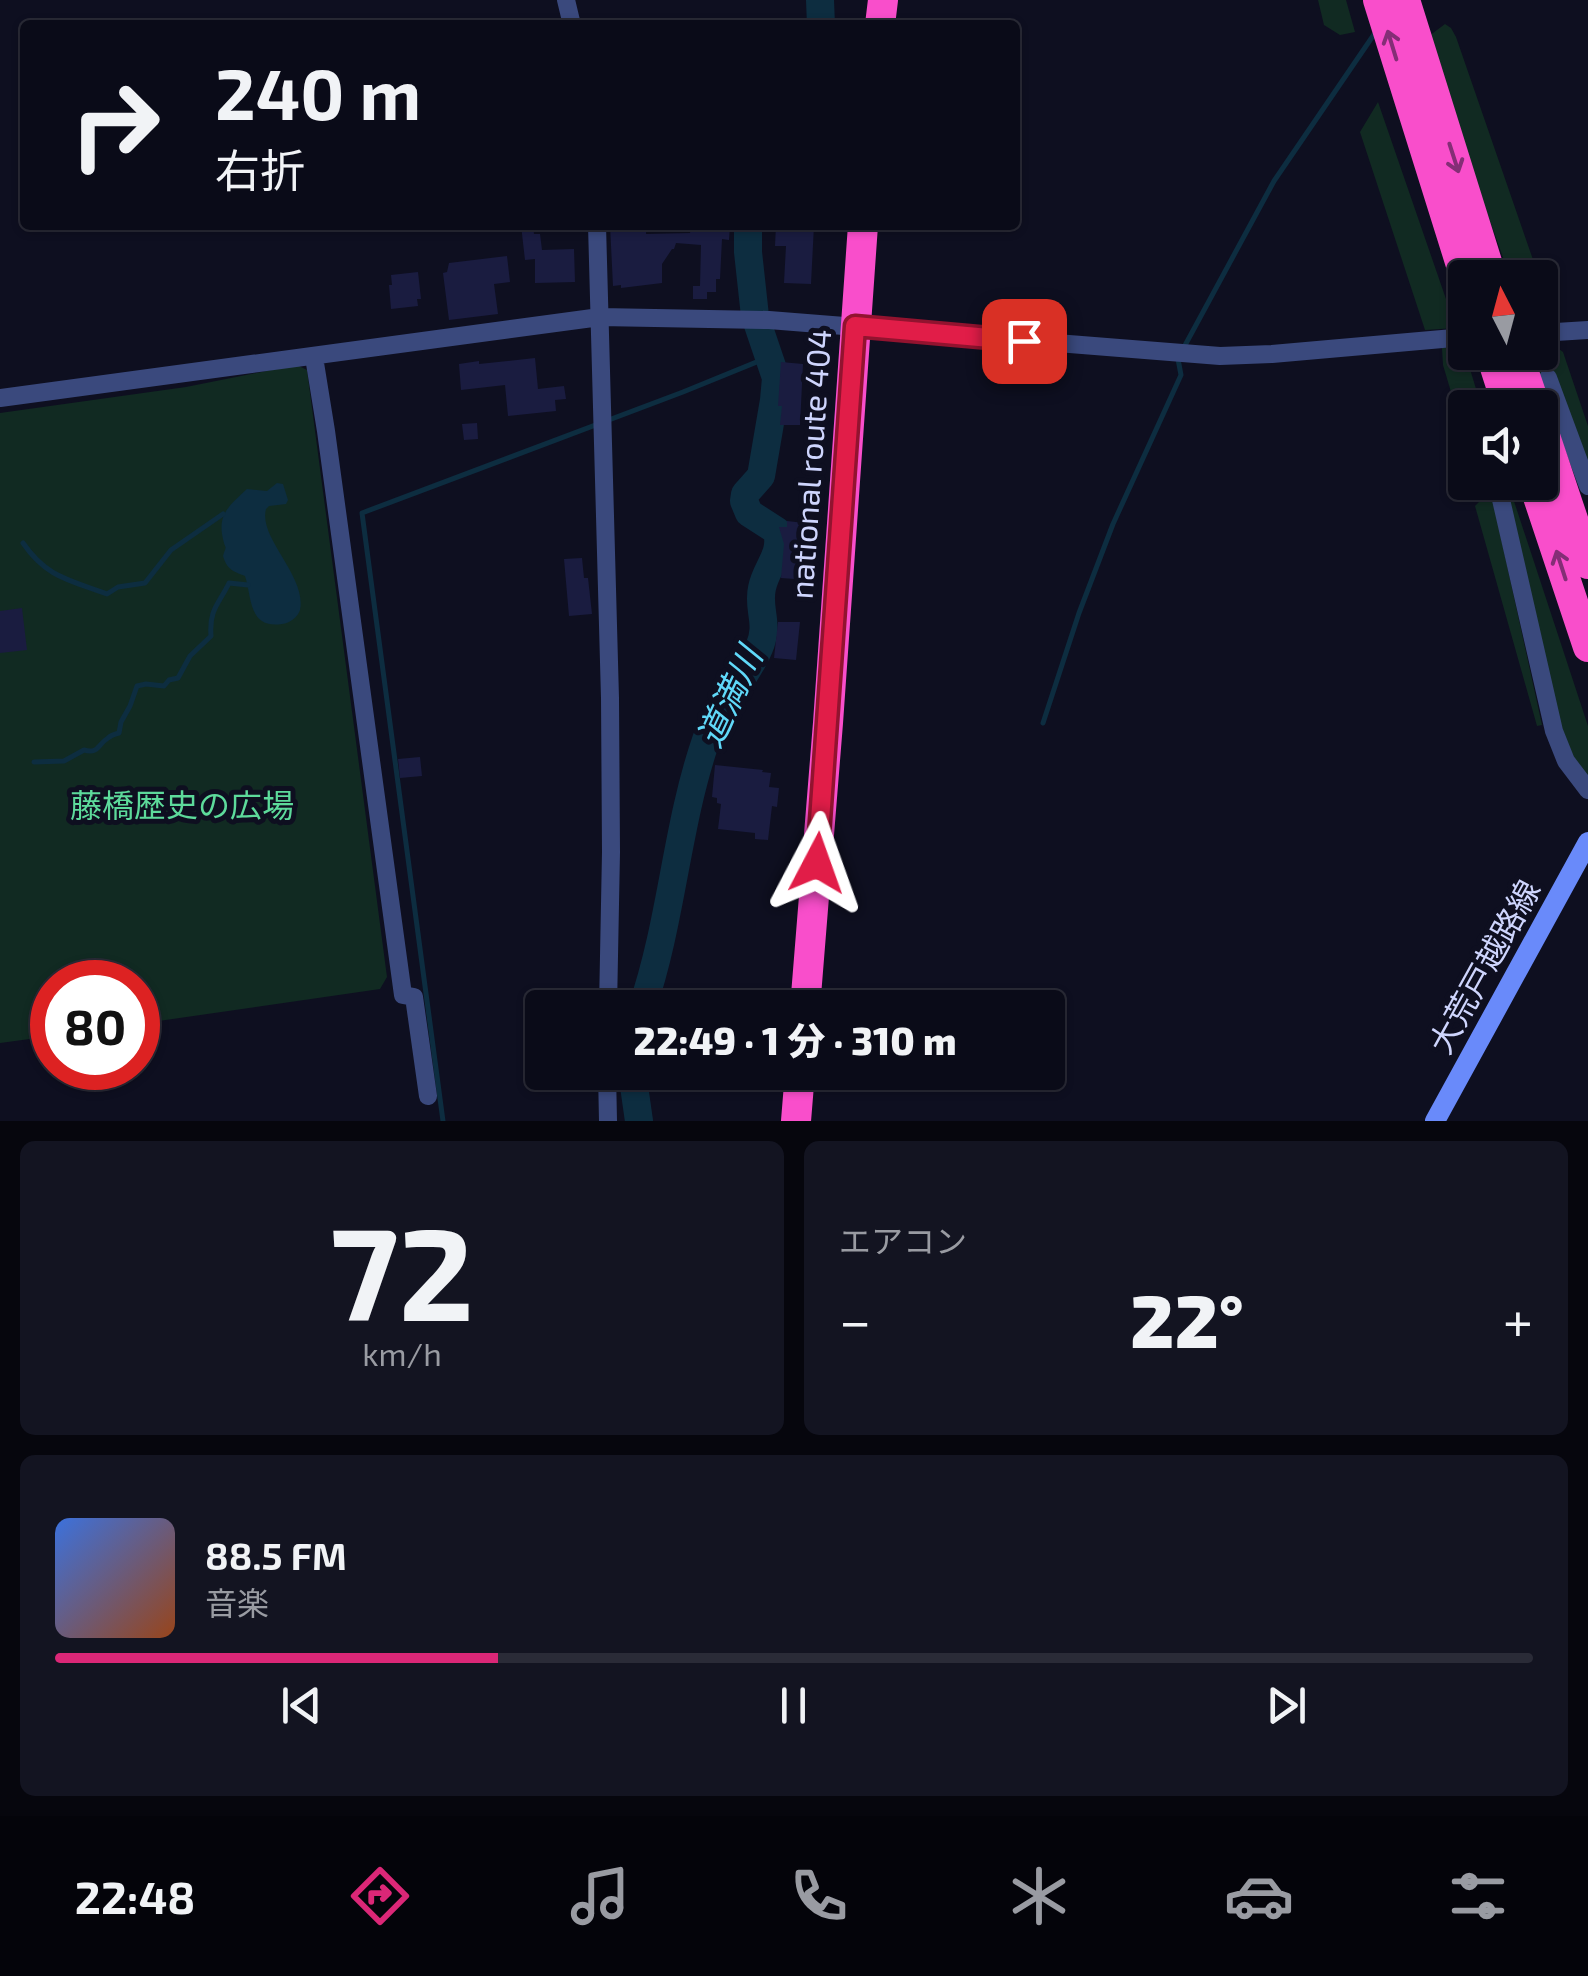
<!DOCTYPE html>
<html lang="ja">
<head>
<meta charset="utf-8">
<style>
  :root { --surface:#0a0b18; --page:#131421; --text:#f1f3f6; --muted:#999ba2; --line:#2a2b37; --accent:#db2777 }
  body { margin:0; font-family:"Exo 2","Noto Sans JP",sans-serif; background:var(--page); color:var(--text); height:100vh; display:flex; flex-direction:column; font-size:38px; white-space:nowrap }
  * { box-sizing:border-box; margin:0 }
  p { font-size:32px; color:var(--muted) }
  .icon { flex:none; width:55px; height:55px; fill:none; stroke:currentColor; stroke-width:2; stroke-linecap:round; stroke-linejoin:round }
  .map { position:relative; height:1121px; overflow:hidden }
  .drawer { display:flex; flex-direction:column; gap:20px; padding:20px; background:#06060d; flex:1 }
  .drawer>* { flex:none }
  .banner { position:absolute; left:20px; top:20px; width:1000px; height:210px; border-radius:10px; box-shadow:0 2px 8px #0004,0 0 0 2px var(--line); background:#0a0b18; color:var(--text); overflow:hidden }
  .needle { width:65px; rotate:354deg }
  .fabs { position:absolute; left:1448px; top:260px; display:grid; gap:20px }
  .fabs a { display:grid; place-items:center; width:110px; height:110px; border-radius:10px; background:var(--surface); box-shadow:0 2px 8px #0004,0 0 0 2px var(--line); font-size:50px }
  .speed { position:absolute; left:30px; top:960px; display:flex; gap:20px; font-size:50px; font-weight:700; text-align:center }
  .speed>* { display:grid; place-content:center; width:130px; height:130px; border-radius:50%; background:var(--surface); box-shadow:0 2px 8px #0004,0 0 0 2px var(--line); line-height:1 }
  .speed .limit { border:15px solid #d22; background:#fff; color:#111 }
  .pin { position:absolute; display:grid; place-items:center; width:85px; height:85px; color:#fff; margin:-42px; border-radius:20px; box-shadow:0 5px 15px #0006 }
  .me { position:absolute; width:110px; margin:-55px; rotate:4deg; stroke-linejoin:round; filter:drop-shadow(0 0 8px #0008) }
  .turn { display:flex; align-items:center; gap:35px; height:210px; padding:0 30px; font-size:45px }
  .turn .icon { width:130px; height:130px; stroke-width:2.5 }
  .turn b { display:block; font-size:70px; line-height:85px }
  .big { font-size:75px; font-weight:800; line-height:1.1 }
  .drawer .widget { flex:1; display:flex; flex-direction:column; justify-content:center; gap:15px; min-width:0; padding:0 35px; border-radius:15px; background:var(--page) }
  .drawer .dial { align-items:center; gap:0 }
  .dial b { font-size:130px; line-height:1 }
  .song { display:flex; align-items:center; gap:30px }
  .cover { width:120px; height:120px; border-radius:15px; background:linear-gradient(135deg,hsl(220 70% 55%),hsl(20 70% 35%)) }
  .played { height:10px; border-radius:5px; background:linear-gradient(90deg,var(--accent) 30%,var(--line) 30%) }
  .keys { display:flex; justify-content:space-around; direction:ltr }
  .heat { display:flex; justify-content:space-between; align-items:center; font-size:55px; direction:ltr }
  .drawer .tiles { flex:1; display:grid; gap:20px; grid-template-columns:1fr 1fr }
  .widget:last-child { grid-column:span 2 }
  .trip { position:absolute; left:525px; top:990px; width:540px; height:100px; border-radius:10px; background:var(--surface); box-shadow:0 2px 8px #0004,0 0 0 2px var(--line); font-weight:800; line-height:100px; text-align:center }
  .dock { display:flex; height:160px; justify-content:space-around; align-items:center; background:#04040a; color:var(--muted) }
  .dock .icon { width:70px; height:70px }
  .dock .active { color:var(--accent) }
  .dock b { font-size:45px; color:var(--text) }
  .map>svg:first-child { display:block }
  .green { fill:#112a22 }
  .water { fill:#0d2d40 }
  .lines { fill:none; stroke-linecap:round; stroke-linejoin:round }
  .stream { stroke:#0d2d40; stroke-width:5 }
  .river { stroke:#0d2d40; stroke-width:28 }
  .building { fill:#1a1c40 }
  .street { stroke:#3a497d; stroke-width:18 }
  .secondary { stroke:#698afa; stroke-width:20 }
  .highway { stroke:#f94ecb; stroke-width:30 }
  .oneway { stroke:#842e76 }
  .route-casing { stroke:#92132f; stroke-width:25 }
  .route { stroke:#e11d48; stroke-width:18 }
  .labels { text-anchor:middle; stroke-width:10; stroke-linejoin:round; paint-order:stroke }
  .street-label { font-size:32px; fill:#ced5fd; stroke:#0e0f20 }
  .park-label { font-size:32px; fill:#5dda9b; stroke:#0e0f20 }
  .water-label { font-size:35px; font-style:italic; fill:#60d9f9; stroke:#0e0f20 }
</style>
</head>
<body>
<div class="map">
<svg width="1588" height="1121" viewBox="0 0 1588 1121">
  <rect width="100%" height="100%" fill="#0e0f20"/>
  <path class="green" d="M1318,0H1346L1355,32L1340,35L1324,25Z
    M1445,24L1451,28L1456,37L1539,277H1510L1425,39Z
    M1378,102L1456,328L1425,330L1360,132Z
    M1540,341H1548L1563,352L1588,426V474L1540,381L1531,353L1540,352Z
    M1463,346L1480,402L1478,407L1465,408V439L1443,365L1442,348Z
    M291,366H299L307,370L387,977L380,989L138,1024V982H52V1036L0,1043V413L186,387Z
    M1478,483H1489L1542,725L1537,726L1475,506L1483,498Z
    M1504,483H1508L1588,726V777L1567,752Z"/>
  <path class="water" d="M277,483L283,484L288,500L286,504L269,506L266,509C258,538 307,576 300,610C298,617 290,623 282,624C248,629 252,597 245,576C232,571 227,569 223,556C227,543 226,552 223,539C217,514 230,505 247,489L267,491Z"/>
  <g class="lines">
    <path class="stream" d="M1183,349L1274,181L1377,30
      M23,543C47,578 70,580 107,594L118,587L145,583L171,550L223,514
      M1043,723L1079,613L1113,524L1181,375L1178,359
      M34,762L64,761L84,750C99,754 97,745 108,738C111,735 115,734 119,733L121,722L130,706L137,686L146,684L164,686L169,680L178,678L190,656L211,636C209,609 219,604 229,583L248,585
      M443,1121L362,513L683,392L769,357"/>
    <path class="river" d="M820,0L821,25
      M642,1008C672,921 676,827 706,740C718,706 745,681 759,648C770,623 757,610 762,588C766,567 783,555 777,531L749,513L744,501L745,494L761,476L774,400L776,378L755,316L748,252V225
      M632,1072L639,1121"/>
  </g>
  <path class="building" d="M521,225H533L534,234H540L542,250L574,249L575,282L535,283V259L525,260Z
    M610,225H646V234L690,233L691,228H696V225H730L729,240L722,239L720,279H716V292H707V299H693V286H700L701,245L676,243L674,249H672L662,264V283L621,288V285L613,286Z
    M776,225H814L811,284L784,283L786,246H775Z
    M507,256L510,282L494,284L498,314L449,320L443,273L447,272L449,263Z
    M418,272L421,299H417L418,306L391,309L389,285H392L391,275Z
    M535,358L538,389L564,386L566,399L555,400L556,411L508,416L505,385L461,390L459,364L479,361V364Z
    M781,362L803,364L800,425H780L782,406H778Z
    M477,423L478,439L464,440L462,424Z
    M787,521L813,524L812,539L798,538L795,579L781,578L784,544L779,527H787Z
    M582,558L584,578H588L592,614L569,616L564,559Z
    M22,608L27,650L0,653V611Z
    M778,622H800L796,660L774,658Z
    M420,757L422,776L400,778L398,759Z
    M715,765L763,770L762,772L771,773L769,787L779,788L777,807L772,806L768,840L755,839V833L718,829L721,804L717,803V798L712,797Z"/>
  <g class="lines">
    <path class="street" d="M566,0L572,25
      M597,225L610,698L611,852L608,1008
      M1540,333L1588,330
      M314,357L326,431L403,995L414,997L428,1096
      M1548,378L1588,486
      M0,398L600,317L769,320L1220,356L1272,354L1465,337
      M1497,482L1554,731L1566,761L1588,790
      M607,1072L608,1121"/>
    <path class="secondary" d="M1435,1121L1588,842"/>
    <path class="highway" d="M1378,0L1465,278
      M1405,0L1492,278
      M880,25L883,0
      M1490,352L1508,408
      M1517,352L1536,408
      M1540,421L1588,564
      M1533,482L1588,647
      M805,1008L828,723L863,225
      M796,1121L800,1072"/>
  </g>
  <defs><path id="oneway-shaft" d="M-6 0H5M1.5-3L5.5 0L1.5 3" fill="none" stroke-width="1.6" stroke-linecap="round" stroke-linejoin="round" transform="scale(2.5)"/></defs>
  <g class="oneway">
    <use href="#oneway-shaft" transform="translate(1392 45) rotate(-107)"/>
    <use href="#oneway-shaft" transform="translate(1454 158) rotate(72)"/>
    <use href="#oneway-shaft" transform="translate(1561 565) rotate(-108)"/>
  </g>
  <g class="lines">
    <defs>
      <path id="route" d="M817,863L855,326L1024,341"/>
    </defs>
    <use href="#route" class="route-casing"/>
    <use href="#route" class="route"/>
  </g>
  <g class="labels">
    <g class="street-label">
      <text transform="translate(811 464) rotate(-86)" y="11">national route 404</text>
      <text transform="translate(1485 967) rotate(-61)" y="11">大荒戸越路線</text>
    </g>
    <g class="park-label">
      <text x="182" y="817">藤橋歴史の広場</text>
    </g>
    <g class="water-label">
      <text transform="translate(730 697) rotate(-65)" y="12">道満川</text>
    </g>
  </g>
</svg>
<div class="fabs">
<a><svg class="needle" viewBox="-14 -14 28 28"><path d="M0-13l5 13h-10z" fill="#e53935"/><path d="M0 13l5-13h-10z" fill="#999ba2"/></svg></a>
<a><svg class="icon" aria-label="sound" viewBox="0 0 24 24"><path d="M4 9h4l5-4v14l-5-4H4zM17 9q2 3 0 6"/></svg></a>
</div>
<div class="speed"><div class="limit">80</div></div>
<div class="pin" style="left:1024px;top:341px;background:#d93025"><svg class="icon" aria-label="arrive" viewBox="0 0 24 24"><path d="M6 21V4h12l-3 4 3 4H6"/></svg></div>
<svg class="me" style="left:817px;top:863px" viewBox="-20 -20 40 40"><path d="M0-17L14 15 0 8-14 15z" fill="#e11d48" stroke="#fff" stroke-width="4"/></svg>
<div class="trip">22:49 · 1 分 · 310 m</div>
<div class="banner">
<div class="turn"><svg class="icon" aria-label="right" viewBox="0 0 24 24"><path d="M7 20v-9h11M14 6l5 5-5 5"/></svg><div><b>240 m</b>右折</div></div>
</div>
</div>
<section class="drawer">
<div class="tiles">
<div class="widget dial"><b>72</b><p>km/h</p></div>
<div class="widget"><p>エアコン</p>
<div class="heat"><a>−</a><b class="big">22°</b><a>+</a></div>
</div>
<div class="widget">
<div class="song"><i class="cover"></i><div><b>88.5 FM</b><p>音楽</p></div></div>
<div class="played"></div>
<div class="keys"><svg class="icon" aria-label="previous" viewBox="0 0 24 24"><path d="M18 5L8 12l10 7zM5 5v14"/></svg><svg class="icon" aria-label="pause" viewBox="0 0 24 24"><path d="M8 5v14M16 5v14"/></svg><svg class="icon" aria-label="next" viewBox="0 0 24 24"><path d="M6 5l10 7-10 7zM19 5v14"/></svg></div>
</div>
</div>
</section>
<nav class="dock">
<b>22:48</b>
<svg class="icon active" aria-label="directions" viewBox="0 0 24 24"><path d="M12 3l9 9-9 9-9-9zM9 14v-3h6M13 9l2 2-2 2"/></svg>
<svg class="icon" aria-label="music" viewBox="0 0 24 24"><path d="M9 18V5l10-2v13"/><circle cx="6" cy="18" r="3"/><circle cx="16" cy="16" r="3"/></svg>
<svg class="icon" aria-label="phone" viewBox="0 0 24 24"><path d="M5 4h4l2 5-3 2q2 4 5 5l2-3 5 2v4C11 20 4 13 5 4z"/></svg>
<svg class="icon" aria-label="climate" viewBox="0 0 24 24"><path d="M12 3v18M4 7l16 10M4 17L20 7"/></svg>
<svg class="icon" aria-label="car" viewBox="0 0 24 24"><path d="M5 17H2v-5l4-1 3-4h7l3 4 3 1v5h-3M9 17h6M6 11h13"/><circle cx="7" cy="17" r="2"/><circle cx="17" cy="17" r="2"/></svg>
<svg class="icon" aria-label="filters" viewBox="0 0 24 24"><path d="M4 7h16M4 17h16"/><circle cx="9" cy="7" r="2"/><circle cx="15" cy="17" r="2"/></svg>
</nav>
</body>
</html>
